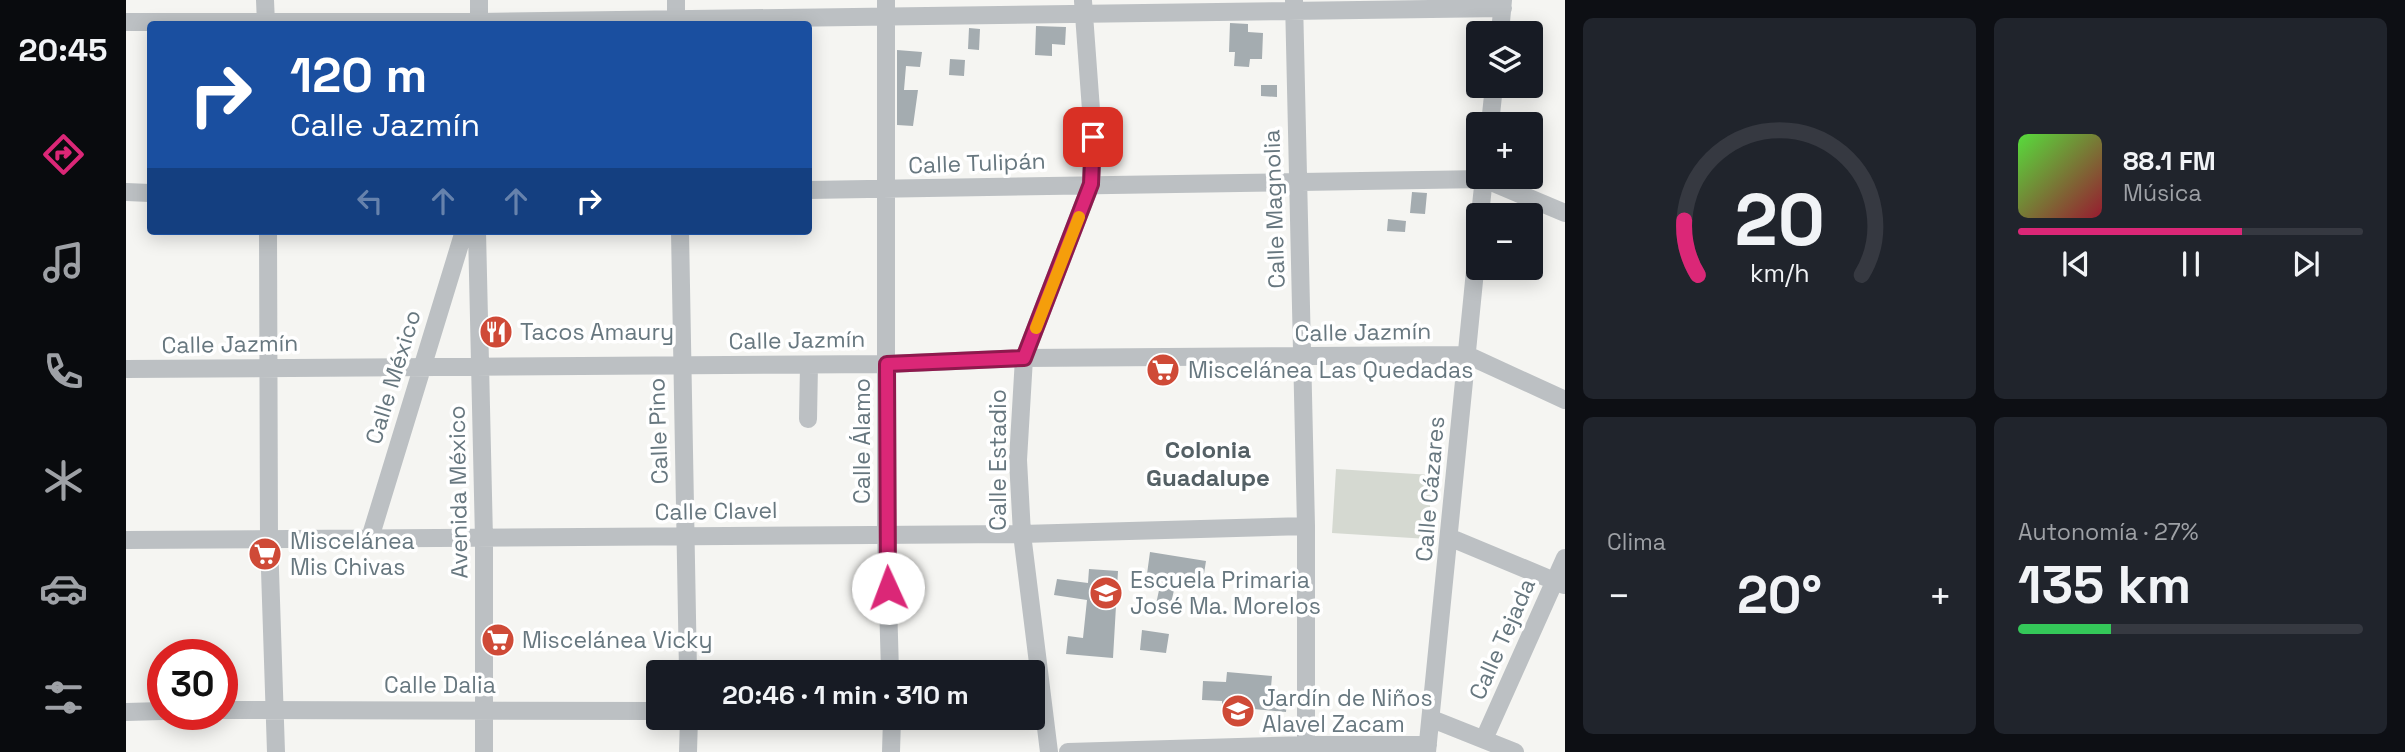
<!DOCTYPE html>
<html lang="es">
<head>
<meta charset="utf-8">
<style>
  :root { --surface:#171b24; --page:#20242c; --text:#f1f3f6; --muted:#9ea1a6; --line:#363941; --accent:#db2777 }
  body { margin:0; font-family:"Space Grotesk",sans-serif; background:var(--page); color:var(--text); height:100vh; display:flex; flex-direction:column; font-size:26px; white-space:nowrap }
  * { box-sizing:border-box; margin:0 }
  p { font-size:23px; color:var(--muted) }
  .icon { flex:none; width:38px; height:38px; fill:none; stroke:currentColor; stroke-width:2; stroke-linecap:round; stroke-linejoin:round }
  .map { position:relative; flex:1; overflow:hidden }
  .panel { display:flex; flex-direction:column; gap:18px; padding:18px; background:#0d0f14; width:840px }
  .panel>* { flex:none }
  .guide { position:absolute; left:21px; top:21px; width:665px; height:214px; border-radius:7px; box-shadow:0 4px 18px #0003; background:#1a4fa0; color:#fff; overflow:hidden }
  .buttons { position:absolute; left:1340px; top:21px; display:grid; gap:14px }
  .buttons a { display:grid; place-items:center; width:77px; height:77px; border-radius:7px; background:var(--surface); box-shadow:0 4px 18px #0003; font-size:35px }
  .speed { position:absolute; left:21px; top:639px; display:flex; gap:14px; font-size:35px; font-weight:700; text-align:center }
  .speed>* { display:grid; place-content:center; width:91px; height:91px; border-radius:50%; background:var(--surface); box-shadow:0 4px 18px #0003; line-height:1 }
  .speed .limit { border:10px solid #d22; background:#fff; color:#111 }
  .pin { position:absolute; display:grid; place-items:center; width:60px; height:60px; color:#fff; margin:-30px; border-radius:14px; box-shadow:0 4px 10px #0006 }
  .me { position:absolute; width:77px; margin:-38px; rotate:358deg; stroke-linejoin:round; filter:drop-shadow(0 0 5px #0008) }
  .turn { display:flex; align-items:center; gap:24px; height:147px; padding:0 28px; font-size:32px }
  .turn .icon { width:91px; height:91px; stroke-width:2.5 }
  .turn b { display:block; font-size:49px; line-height:60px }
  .lanes { display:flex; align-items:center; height:66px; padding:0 28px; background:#0003; justify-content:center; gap:35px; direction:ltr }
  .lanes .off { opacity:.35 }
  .big { font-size:52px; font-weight:700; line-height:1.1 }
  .panel .card { flex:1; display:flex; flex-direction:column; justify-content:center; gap:10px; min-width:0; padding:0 24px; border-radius:10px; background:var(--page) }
  .panel .dial { align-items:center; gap:0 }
  .dial svg { height:182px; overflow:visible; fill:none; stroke:var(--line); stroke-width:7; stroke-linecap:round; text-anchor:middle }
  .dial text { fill:var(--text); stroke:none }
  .song { display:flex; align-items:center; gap:21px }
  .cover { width:84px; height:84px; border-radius:10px; background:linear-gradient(135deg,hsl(110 70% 55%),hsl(350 70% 35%)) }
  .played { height:7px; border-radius:4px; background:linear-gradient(90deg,var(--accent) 65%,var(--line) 65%) }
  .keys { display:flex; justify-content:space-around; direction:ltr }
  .heat { display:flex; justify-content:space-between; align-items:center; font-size:38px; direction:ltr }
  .charge { height:10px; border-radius:5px; background:linear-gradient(90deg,#34c759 27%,var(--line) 0) }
  .panel .tiles { flex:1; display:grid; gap:18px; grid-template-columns:repeat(2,1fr) }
  .trip { position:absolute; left:520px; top:660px; width:399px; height:70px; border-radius:7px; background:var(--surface); box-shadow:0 4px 18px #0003; font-weight:700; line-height:70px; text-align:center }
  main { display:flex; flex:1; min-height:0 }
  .menu { display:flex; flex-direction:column; width:126px; justify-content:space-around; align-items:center; background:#090b0e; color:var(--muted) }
  .menu .icon { width:49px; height:49px }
  .menu .current { color:var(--accent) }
  .menu b { font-size:32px; color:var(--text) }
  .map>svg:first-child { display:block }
  .green { fill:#d5d9d1 }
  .building { fill:#a4acb0 }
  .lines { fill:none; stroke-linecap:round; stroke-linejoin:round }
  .minor { stroke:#bcc0c3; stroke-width:18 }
  .route-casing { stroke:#8e194d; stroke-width:18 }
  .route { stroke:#db2777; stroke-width:12 }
  .slow { stroke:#f59e0b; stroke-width:12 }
  .labels { text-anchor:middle; stroke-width:7; stroke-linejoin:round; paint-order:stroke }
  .street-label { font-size:23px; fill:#67777f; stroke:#fff }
  .poi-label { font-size:23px; fill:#67777f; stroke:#fff; text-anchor:start }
  .neighbourhood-label { font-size:24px; font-weight:bold; fill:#546065; stroke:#fff }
</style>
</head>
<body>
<main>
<nav class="menu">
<b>20:45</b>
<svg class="icon current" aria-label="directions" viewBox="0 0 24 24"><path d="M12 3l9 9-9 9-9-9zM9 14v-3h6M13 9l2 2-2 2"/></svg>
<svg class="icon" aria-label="music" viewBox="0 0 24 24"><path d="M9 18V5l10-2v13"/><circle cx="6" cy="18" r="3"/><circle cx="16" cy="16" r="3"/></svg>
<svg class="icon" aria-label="phone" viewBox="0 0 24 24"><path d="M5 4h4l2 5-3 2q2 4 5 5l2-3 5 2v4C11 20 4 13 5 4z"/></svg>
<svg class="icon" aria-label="climate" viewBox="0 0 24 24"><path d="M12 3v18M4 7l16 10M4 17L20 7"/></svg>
<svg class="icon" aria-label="car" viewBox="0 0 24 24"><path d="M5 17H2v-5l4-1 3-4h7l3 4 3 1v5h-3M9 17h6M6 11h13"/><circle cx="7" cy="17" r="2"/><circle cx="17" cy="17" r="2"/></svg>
<svg class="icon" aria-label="filters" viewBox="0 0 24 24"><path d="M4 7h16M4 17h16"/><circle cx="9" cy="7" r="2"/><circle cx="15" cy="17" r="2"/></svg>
</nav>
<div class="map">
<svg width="1439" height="752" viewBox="0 0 1439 752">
  <rect width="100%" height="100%" fill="#f5f5f2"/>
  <path class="green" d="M1210,469L1306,475L1302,539L1206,533Z"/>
  <path class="building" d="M1104,23L1122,24V32L1137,33L1136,59H1124L1123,67L1108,66L1109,52H1103Z
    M910,26L940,27L939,45L926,44V56L909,55Z
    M843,28L854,29L853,50L842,49Z
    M771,50L796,52L794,67L780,66L778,90H792L787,126L771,125Z
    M824,59L839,60L838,76L823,75Z
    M1135,85H1151V97L1135,96Z
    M1286,192L1301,193L1299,214L1284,213Z
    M1262,219L1280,221L1279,232L1261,231Z
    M1024,552L1080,561L1077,580L1051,577L1043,612L1029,609L1036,576L1021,574Z
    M963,569L992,571L987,658L940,654L942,636L957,638L961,600L928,595L931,579L962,583Z
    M1016,630L1043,634L1040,653L1014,650Z
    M1101,672L1146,676L1144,698L1161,700L1160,712L1096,706V701L1076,700L1077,681L1100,682Z"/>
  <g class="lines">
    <path class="minor" d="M139,0L140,24
      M760,0V532L764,672
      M1168,0L1180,526V752
      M0,22H353L1377,8
      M353,24V0
      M550,24V0
      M1374,33L1377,0
      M1364,124L1368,86
      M682,190L1358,179L1439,213
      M0,192L24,193
      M1354,215L1358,177
      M142,231L143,540L150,752
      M351,231L358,539V752
      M554,231L562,672
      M0,369L761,364L898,358L1341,355L1439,400
      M682,419L683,365
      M244,538L338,231
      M1325,538L1438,585
      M0,540L896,534L1180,526
      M96,710L532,711
      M0,712L37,711
      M1306,719L1389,752
      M1358,739L1439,558
      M562,752L563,718
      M765,752L766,718
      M923,752L896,534L892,460L898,358L965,184L967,137L957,1
      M942,752L1181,745H1302
      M1301,752L1353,231"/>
  </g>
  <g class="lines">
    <defs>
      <path id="route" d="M762,588L761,364L898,358L965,184L967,137"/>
    </defs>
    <use href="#route" class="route-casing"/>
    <use href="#route" class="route"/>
    <path class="slow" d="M910,328L953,217"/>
  </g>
  <defs>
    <symbol id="restaurant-disc" viewBox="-11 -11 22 22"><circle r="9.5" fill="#cf4a37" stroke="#fff"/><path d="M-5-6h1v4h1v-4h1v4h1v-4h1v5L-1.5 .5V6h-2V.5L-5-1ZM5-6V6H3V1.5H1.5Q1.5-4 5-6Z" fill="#fff"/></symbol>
    <symbol id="supermarket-disc" viewBox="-11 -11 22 22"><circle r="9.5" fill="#cf4a37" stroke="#fff"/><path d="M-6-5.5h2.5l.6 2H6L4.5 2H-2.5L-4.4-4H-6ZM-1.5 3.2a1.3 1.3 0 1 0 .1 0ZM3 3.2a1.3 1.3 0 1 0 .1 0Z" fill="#fff"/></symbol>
    <symbol id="school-disc" viewBox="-11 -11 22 22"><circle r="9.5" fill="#cf4a37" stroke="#fff"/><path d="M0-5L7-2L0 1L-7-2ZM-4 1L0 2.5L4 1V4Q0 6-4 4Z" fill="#fff"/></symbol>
  </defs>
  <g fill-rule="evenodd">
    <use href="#restaurant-disc" x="351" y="313" width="38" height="38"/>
    <use href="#supermarket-disc" x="1018" y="351" width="38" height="38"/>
    <use href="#supermarket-disc" x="120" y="535" width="38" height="38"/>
    <use href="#school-disc" x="961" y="574" width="38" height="38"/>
    <use href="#supermarket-disc" x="353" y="621" width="38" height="38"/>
    <use href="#school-disc" x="1093" y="692" width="38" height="38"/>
  </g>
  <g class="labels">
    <g class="street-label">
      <text transform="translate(851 163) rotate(-2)" y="8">Calle Tulipán</text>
      <text transform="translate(1148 209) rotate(-92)" y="8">Calle Magnolia</text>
      <text transform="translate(1237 332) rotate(-1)" y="8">Calle Jazmín</text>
      <text transform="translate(671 340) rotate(-1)" y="8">Calle Jazmín</text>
      <text transform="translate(104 344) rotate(-1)" y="8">Calle Jazmín</text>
      <text transform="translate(267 377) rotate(-73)" y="8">Calle México</text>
      <text transform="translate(532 431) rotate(-92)" y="8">Calle Pino</text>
      <text transform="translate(736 441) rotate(-90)" y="8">Calle Álamo</text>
      <text transform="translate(872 460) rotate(-90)" y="8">Calle Estadio</text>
      <text transform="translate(1304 489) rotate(-85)" y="8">Calle Cázares</text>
      <text transform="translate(332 492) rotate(-91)" y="8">Avenida México</text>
      <text transform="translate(590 511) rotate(-1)" y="8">Calle Clavel</text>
      <text transform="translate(1376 639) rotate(-66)" y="8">Calle Tejada</text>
      <text x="314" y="693">Calle Dalia</text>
    </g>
    <g class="poi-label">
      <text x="394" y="340">Tacos Amaury</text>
      <text x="1062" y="378">Miscelánea Las Quedadas</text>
      <text x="164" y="549">Miscelánea<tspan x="164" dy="26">Mis Chivas</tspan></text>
      <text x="1004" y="588">Escuela Primaria<tspan x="1004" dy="26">José Ma. Morelos</tspan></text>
      <text x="396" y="648">Miscelánea Vicky</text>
      <text x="1136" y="706">Jardín de Niños<tspan x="1136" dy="26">Alavel Zacam</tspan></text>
    </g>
    <g class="neighbourhood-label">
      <text x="1082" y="458">Colonia<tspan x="1082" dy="28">Guadalupe</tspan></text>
    </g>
  </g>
</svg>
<div class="buttons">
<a><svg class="icon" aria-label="layers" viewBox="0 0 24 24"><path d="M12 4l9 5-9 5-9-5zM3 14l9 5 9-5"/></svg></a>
<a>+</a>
<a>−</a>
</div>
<div class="speed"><div class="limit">30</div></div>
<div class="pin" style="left:967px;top:137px;background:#d93025"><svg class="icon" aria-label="arrive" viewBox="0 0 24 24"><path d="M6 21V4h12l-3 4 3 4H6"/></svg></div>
<svg class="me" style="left:762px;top:588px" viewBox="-20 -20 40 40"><circle r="19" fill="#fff"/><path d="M0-13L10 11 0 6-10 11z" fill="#db2777"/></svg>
<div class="trip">20:46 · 1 min · 310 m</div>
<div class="guide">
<div class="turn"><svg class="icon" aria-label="right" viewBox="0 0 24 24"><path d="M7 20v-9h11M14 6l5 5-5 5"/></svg><div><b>120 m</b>Calle Jazmín</div></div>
<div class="lanes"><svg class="icon off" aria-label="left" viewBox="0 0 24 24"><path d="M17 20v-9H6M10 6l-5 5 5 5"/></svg><svg class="icon off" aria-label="ahead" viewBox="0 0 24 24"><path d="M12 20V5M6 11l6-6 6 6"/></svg><svg class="icon off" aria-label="ahead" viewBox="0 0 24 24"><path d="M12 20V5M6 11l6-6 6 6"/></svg><svg class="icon" aria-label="right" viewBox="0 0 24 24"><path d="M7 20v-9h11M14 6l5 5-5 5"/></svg></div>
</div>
</div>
<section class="panel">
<div class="tiles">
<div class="card dial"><svg viewBox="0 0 100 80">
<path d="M14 69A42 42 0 1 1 86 69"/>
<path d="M14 69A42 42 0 0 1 8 45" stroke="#db2777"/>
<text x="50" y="56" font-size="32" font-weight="700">20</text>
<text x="50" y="72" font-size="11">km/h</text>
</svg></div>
<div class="card">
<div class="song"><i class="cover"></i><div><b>88.1 FM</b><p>Música</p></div></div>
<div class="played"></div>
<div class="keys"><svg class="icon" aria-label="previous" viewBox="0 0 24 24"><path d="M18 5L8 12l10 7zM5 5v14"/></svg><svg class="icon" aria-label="pause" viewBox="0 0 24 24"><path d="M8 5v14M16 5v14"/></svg><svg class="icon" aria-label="next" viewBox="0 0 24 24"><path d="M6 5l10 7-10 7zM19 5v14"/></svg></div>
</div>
<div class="card"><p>Clima</p>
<div class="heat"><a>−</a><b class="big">20°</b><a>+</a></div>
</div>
<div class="card"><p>Autonomía · 27%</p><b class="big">135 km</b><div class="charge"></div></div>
</div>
</section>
</main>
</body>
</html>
